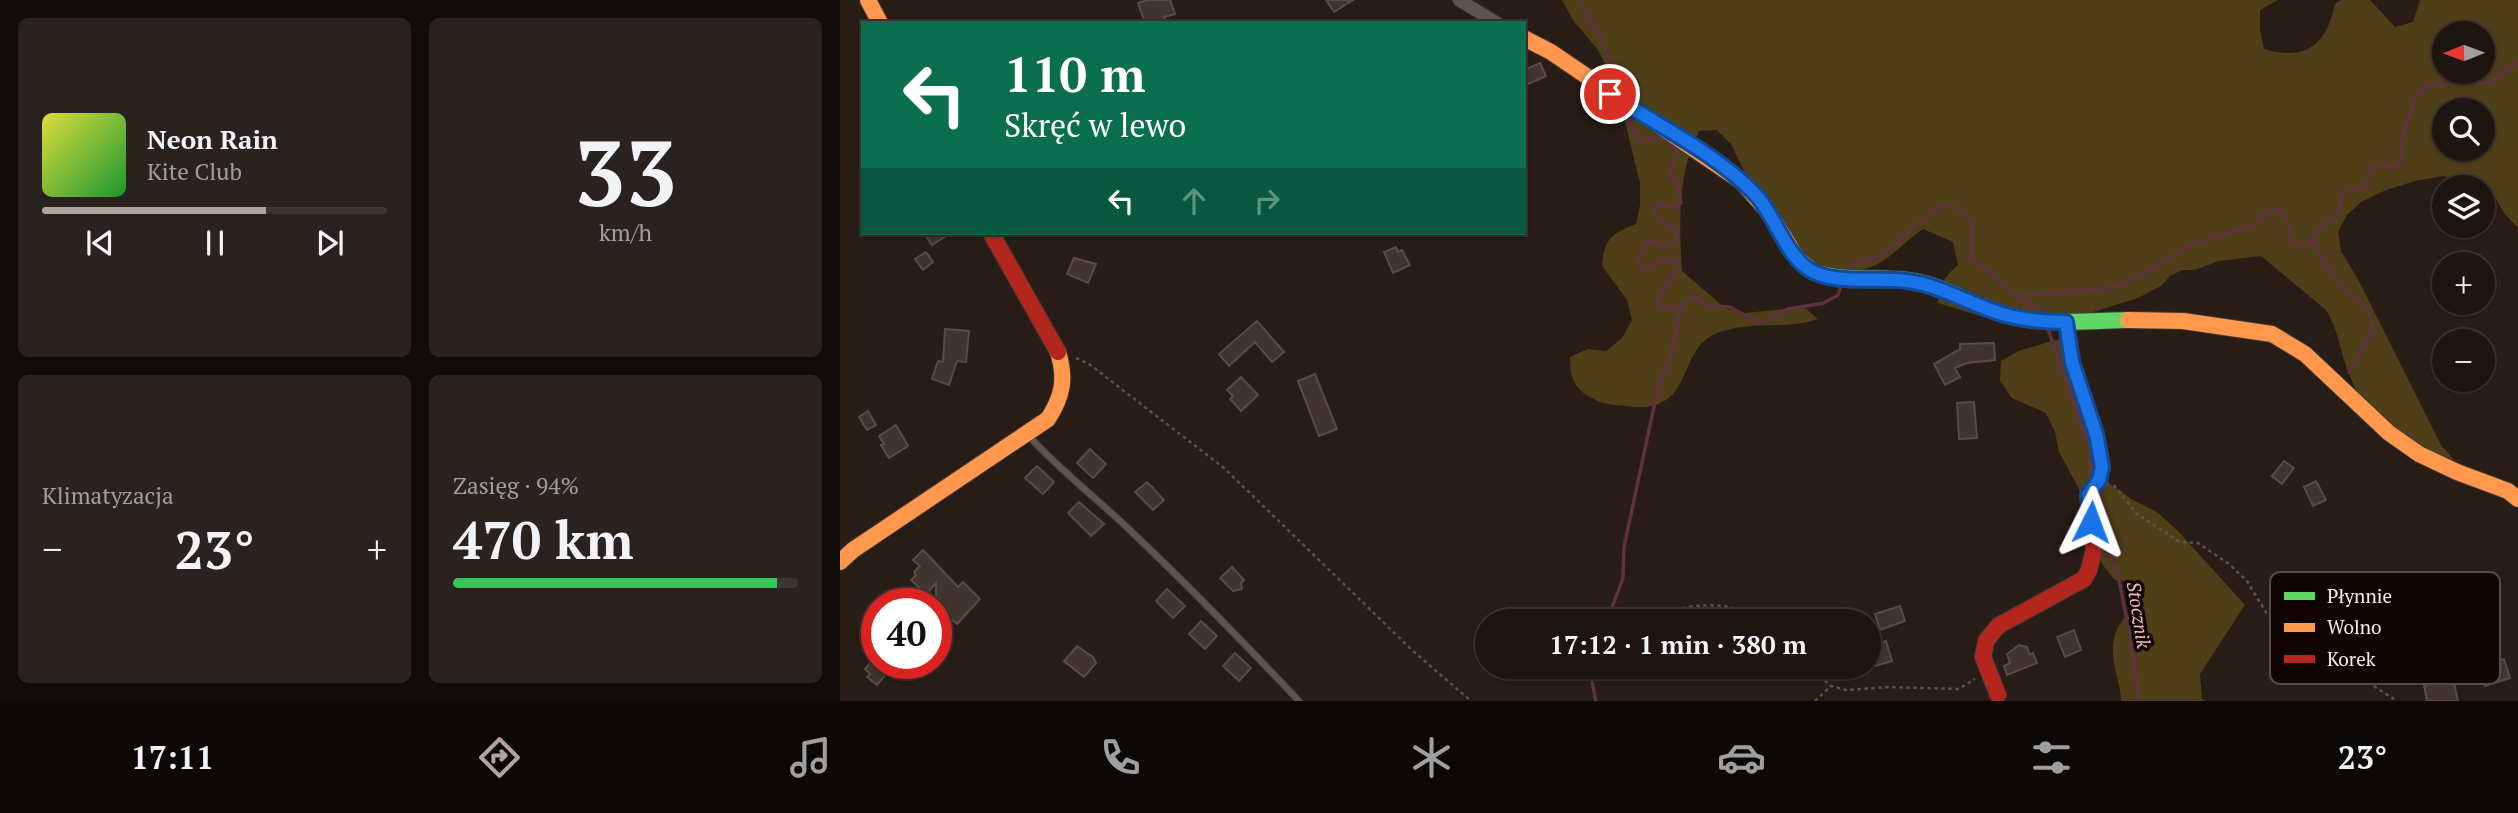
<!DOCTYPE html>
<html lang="pl">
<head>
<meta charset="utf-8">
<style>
  :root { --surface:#1d1510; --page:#2a221e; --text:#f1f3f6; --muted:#a09f9f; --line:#3b3430; --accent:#b1a39d }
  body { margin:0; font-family:"PT Serif",serif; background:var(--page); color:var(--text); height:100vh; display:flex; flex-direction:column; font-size:26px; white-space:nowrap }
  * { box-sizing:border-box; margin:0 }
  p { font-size:23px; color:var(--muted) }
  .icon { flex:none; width:38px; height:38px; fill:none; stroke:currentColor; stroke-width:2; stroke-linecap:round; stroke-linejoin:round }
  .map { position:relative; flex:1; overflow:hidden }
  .details { display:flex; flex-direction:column; gap:18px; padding:18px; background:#100c09; width:840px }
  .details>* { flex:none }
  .banner { position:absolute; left:21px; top:21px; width:665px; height:214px; border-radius:0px; box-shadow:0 2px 5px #0004,0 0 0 2px var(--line); background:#0b6e4f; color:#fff; overflow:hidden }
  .needle { width:46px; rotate:269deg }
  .buttons { position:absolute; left:1592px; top:21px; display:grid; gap:14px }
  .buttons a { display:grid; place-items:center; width:63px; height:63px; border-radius:50%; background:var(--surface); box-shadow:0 2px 5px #0004,0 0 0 2px var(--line); font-size:35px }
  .speed { position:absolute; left:21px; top:588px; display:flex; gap:14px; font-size:35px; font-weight:700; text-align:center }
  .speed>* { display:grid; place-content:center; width:91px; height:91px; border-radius:50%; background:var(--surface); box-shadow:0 2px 5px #0004,0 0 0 2px var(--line); line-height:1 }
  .speed .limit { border:10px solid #d22; background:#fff; color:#111 }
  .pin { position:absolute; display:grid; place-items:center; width:60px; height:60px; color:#fff; margin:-30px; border:4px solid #fff; border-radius:50%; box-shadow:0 2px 7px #0007 }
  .me { position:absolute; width:77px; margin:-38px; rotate:3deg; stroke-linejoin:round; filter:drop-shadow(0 0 5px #0008) }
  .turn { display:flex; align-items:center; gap:24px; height:147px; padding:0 28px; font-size:32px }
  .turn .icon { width:91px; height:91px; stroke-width:2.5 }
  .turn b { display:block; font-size:49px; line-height:60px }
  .lanes { display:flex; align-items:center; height:66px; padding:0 28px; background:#0003; justify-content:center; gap:35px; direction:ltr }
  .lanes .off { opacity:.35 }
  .big { font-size:52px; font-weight:700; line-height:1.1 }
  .details .widget { flex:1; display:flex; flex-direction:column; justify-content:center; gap:10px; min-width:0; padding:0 24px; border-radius:10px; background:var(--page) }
  .details .dial { align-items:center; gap:0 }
  .dial b { font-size:91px; line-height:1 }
  .song { display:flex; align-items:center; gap:21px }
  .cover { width:84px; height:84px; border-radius:10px; background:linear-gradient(135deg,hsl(60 70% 55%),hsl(130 70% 35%)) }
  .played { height:7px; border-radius:4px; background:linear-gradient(90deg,var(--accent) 65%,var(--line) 65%) }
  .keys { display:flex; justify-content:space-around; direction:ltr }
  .heat { display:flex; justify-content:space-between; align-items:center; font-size:38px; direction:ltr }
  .charge { height:10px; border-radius:5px; background:linear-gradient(90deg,#34c759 94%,var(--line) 0) }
  .details .tiles { flex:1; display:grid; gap:18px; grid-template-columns:repeat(2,1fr) }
  .trip { position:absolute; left:635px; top:609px; width:406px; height:70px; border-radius:35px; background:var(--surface); box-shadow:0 2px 5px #0004,0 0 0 2px var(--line); font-weight:700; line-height:70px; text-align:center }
  .dock { display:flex; height:112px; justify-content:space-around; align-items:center; background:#0c0806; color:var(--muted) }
  .dock .icon { width:49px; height:49px }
  .dock .selected { color:var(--accent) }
  .dock b { font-size:32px; color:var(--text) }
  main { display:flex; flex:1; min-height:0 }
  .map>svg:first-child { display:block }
  .green { fill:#4f3f19; fill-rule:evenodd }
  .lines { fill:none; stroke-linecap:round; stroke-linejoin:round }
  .stream { stroke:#5e323e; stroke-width:3.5 }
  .building { fill:#41332f; stroke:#574c49; stroke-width:2 }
  .lane-casing { stroke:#423835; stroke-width:8 }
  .street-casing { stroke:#423835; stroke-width:14 }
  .fast-casing { stroke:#423835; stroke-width:18 }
  .slow-casing { stroke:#423835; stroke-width:18 }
  .jam-casing { stroke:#423835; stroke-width:18 }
  .path { stroke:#5b524f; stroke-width:2.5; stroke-dasharray:3.5 3.5; stroke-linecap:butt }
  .lane { stroke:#5c544f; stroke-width:6 }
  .street { stroke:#5c544f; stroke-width:12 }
  .fast { stroke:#63d668; stroke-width:16 }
  .slow { stroke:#ff974d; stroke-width:16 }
  .jam { stroke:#b3261e; stroke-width:16 }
  .route-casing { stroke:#114b97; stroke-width:18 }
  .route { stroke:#1a73e8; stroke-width:12 }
  .labels { text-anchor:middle; stroke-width:7; stroke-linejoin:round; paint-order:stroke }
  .water-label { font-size:19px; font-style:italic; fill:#f9b7c7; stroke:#0f0604 }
  .key { fill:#0f0604; stroke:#564b48; stroke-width:2 }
  .key-label { font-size:19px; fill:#fcece5 }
</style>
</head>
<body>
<main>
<section class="details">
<div class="tiles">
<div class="widget">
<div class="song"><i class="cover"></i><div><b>Neon Rain</b><p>Kite Club</p></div></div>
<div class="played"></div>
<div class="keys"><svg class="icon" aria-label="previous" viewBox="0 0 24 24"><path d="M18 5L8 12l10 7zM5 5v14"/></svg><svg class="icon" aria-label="pause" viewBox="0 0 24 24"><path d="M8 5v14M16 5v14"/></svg><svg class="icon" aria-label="next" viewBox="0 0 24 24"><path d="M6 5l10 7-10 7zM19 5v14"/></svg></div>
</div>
<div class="widget dial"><b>33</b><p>km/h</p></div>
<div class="widget"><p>Klimatyzacja</p>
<div class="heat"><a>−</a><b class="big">23°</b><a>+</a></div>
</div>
<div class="widget"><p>Zasięg · 94%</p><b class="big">470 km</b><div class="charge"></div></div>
</div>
</section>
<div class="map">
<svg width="1678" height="701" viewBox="0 0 1678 701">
  <rect width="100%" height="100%" fill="#271c16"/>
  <path class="green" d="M722,0H1438L1420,10V30L1424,49C1466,61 1486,46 1495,4L1501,0H1530L1555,27L1573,22L1580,0H1678V228L1664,213L1649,186L1603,176L1575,181L1546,190L1521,202L1507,215L1498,232L1501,251L1520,283L1601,445L1614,460C1592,456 1537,418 1523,401C1518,394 1513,384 1510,376C1500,354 1499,330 1486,310L1421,256L1379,261L1355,270H1342L1330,276L1321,286L1298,298L1234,318L1163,323L1098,303C1099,285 1105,276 1118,265L1113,242L1083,229C1068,239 1054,255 1038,264C1015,276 991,268 966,263L908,179L891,144L877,130L859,131C837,174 839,224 842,271L886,309L905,313L964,307L978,319C945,331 906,319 873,335C836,353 855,416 786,406C772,405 761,404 750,397C733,388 730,375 730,357L748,349L766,351L782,338L792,320L787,300L762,266C764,239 771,234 796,224L800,205V183L776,85L758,50L733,20ZM1605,33H1643V72H1605ZM1605,110H1643V149H1605Z
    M1223,338L1259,467L1270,484L1293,500L1317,512L1338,531L1405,605L1360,674L1362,699L1366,701H1281C1281,689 1277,680 1275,668C1268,634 1279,622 1301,599L1292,582L1275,580L1262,564L1238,487L1219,452L1215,432L1206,413L1172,398L1160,381L1161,361L1178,351Z"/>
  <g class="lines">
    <path class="stream" d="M739,0L760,36L782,92
      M789,113V122L799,139H823L836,151L830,174L839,189L841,203L832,208L817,204L814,207C816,220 822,224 834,227L838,238C824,250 823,247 809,240C802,245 798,258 799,266C816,273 819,251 839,263L838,268L818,298L817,305L821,308H841L850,298L856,297L868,306L890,307L913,320L924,321L948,309L984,303L998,295L1001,286
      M1473,241C1483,260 1493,281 1510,295C1519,303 1532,310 1532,324C1533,338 1515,359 1509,373
      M1005,272C1013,259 1022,263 1033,258C1040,255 1047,251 1052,247C1067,236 1087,209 1104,206C1116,204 1124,214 1132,221V256L1135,263L1151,273L1175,296L1200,309L1203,314
      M1175,296L1277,287L1310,270L1352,244L1412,226L1422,215L1434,208C1450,216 1448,227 1452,242L1461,246L1472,241L1478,228L1498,215L1502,193L1523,188L1528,182V169L1537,164L1554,168L1560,162L1563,136L1575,96L1591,84H1638L1655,80L1678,62
      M1208,329L1250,449L1251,478
      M1256,497L1263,508V539L1278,575L1294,656L1298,701
      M767,621L783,578L784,547L812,416L819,384L830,357L841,308
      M749,667L756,701"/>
  </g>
  <path class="building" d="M308,0H330L335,14L324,17L326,23H305L298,3Z
    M486,0H513L494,12Z
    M700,63L706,76L684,86V70Z
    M84,233H111L92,245Z
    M556,247L558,252L562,250L570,265L553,273L544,252Z
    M86,252L93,262L83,270L75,259Z
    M234,258L256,264L248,283L227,274Z
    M417,321L444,352L432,362L415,342L389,366L379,354Z
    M105,329L129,331L126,362L117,361L109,385L92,379L98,361L103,362Z
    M1154,343L1155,360L1127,363L1115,368L1120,377L1105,385L1094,364L1120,349V344Z
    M475,374L497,429L479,436L458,381Z
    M401,377L418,395L401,411L390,399L393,396L387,390Z
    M1134,402L1137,438L1119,439L1117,403Z
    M28,411L36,425L27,430L19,417Z
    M56,425L68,446L49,458L41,445L44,444L39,436Z
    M250,449L266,464L253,478L237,463Z
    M1444,461L1454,468L1442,484L1432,476Z
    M197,466L214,482L203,494L185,478Z
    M1476,481L1486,500L1473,506L1464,487Z
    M307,482L324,500L313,510L295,492Z
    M239,502L264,524L251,536L228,513Z
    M83,550L118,587L123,582L140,599L117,624L110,618L102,626L96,620V583L86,594L71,580L76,575L74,572L80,566L73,560Z
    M392,567L404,580L401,583L402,589L393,591L380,578Z
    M327,589L345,606L333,618L316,601Z
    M1060,606L1065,621L1040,630L1035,614Z
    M361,621L377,636L365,649L349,634Z
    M1234,630L1241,650L1225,657L1217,637Z
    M1046,641L1052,661L1035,666L1029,646Z
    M1179,645L1187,647L1190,655L1193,653L1197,663L1167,675L1164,666L1170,663L1167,654Z
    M237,646L253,657L256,663L244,677L224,661Z
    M395,653L411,668L399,681L383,666Z
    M1664,659L1670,678L1645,686L1643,679L1640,680L1635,668Z
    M30,663H55L37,685L27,677L30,674L25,669Z
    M1613,679L1618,701H1587L1584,685Z"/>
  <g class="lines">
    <defs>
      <path id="lane" d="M188,435C221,472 262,502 297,537C353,590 406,645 459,701"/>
      <path id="street" d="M619,0L657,23"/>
      <path id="fast" d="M986,275C1018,282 1051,275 1083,283C1111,290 1136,306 1164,314C1204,326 1247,321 1288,320"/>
      <path id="slow" d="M28,0L40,23
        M684,38L711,52L902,182L930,214L957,258L974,272L986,275
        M1288,320L1343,321L1432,334L1465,354L1549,433L1579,454L1617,472L1668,491L1678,499
        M0,562L13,550L208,419C223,396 226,378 218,352"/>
      <path id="jam" d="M151,233L218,352
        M1158,695L1143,657L1146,641L1158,626L1244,579L1249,570L1254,550L1248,495L1259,480L1262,467L1256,434L1232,362L1226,322"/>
    </defs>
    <use href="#lane" class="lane-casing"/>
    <use href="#street" class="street-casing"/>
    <use href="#fast" class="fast-casing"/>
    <use href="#slow" class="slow-casing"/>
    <use href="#jam" class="jam-casing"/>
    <path class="path" d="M236,358L249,364L384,468L573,651L631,701
      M1274,485L1297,514L1340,542L1358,543L1389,564L1407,581L1427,614L1462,640L1557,701
      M810,621C829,606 879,600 901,611C905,613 910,618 914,621
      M969,667L991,686L1006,690L1049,687L1119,689L1135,679
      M757,678L769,667
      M975,701L991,686"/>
    <use href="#lane" class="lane"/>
    <use href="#street" class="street"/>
    <use href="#fast" class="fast"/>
    <use href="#slow" class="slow"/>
    <use href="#jam" class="jam"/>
  </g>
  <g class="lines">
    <defs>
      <path id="route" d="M770,94C818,126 874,152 915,194C935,215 943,250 967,268C991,286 1038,277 1067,281C1100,285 1130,304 1162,314C1183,320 1205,322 1226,322L1232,362L1256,434L1262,467L1259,480L1248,495L1251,522"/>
    </defs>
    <use href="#route" class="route-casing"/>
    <use href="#route" class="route"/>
  </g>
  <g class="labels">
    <g class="water-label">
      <text transform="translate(1299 615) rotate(81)" y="7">Stocznik</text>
    </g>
  </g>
  <rect x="1430" y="572" width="230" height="112" rx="10" class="key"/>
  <rect x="1444" y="592" width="31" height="8" fill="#63d668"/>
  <rect x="1444" y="623" width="31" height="9" fill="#ff974d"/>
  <rect x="1444" y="655" width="31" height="8" fill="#b3261e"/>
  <g class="key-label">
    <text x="1487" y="603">Płynnie</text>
    <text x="1487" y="634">Wolno</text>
    <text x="1487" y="666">Korek</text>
  </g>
</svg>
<div class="buttons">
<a><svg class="needle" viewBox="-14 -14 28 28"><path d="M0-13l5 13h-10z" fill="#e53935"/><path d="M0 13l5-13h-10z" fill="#a09f9f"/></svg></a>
<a><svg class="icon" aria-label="search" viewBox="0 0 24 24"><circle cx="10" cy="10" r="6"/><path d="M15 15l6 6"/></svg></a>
<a><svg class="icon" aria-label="layers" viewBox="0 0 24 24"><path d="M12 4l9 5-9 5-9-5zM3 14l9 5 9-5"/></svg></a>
<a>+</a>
<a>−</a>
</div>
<div class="speed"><div class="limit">40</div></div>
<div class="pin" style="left:770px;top:94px;background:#d93025"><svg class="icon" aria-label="arrive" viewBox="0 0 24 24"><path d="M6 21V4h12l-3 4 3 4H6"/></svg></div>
<svg class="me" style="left:1251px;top:522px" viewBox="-20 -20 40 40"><path d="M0-17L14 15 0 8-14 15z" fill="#1a73e8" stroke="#fff" stroke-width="4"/></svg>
<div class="trip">17:12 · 1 min · 380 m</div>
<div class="banner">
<div class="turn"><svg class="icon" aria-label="left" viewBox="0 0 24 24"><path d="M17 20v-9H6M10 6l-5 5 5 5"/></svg><div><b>110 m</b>Skręć w lewo</div></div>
<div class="lanes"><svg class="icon" aria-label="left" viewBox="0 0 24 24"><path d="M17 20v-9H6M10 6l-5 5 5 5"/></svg><svg class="icon off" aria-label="ahead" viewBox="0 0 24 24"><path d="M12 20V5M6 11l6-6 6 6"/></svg><svg class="icon off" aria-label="right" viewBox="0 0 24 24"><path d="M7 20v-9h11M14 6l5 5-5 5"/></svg></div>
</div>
</div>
</main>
<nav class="dock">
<b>17:11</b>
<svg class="icon selected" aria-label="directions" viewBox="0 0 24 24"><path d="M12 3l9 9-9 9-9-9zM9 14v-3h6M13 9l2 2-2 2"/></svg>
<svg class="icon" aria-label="music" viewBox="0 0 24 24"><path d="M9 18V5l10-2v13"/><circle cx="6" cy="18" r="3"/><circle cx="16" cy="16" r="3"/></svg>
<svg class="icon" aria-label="phone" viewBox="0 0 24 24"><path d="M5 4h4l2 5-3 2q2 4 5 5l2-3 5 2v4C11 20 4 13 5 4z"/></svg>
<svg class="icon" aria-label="climate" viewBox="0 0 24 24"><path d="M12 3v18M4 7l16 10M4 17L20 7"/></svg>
<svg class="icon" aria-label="car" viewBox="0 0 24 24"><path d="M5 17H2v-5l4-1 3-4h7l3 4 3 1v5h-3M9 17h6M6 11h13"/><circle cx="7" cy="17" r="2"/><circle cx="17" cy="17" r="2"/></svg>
<svg class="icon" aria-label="filters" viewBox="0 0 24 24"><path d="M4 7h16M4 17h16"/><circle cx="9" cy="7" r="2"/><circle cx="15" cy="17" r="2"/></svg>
<b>23°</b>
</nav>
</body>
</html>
